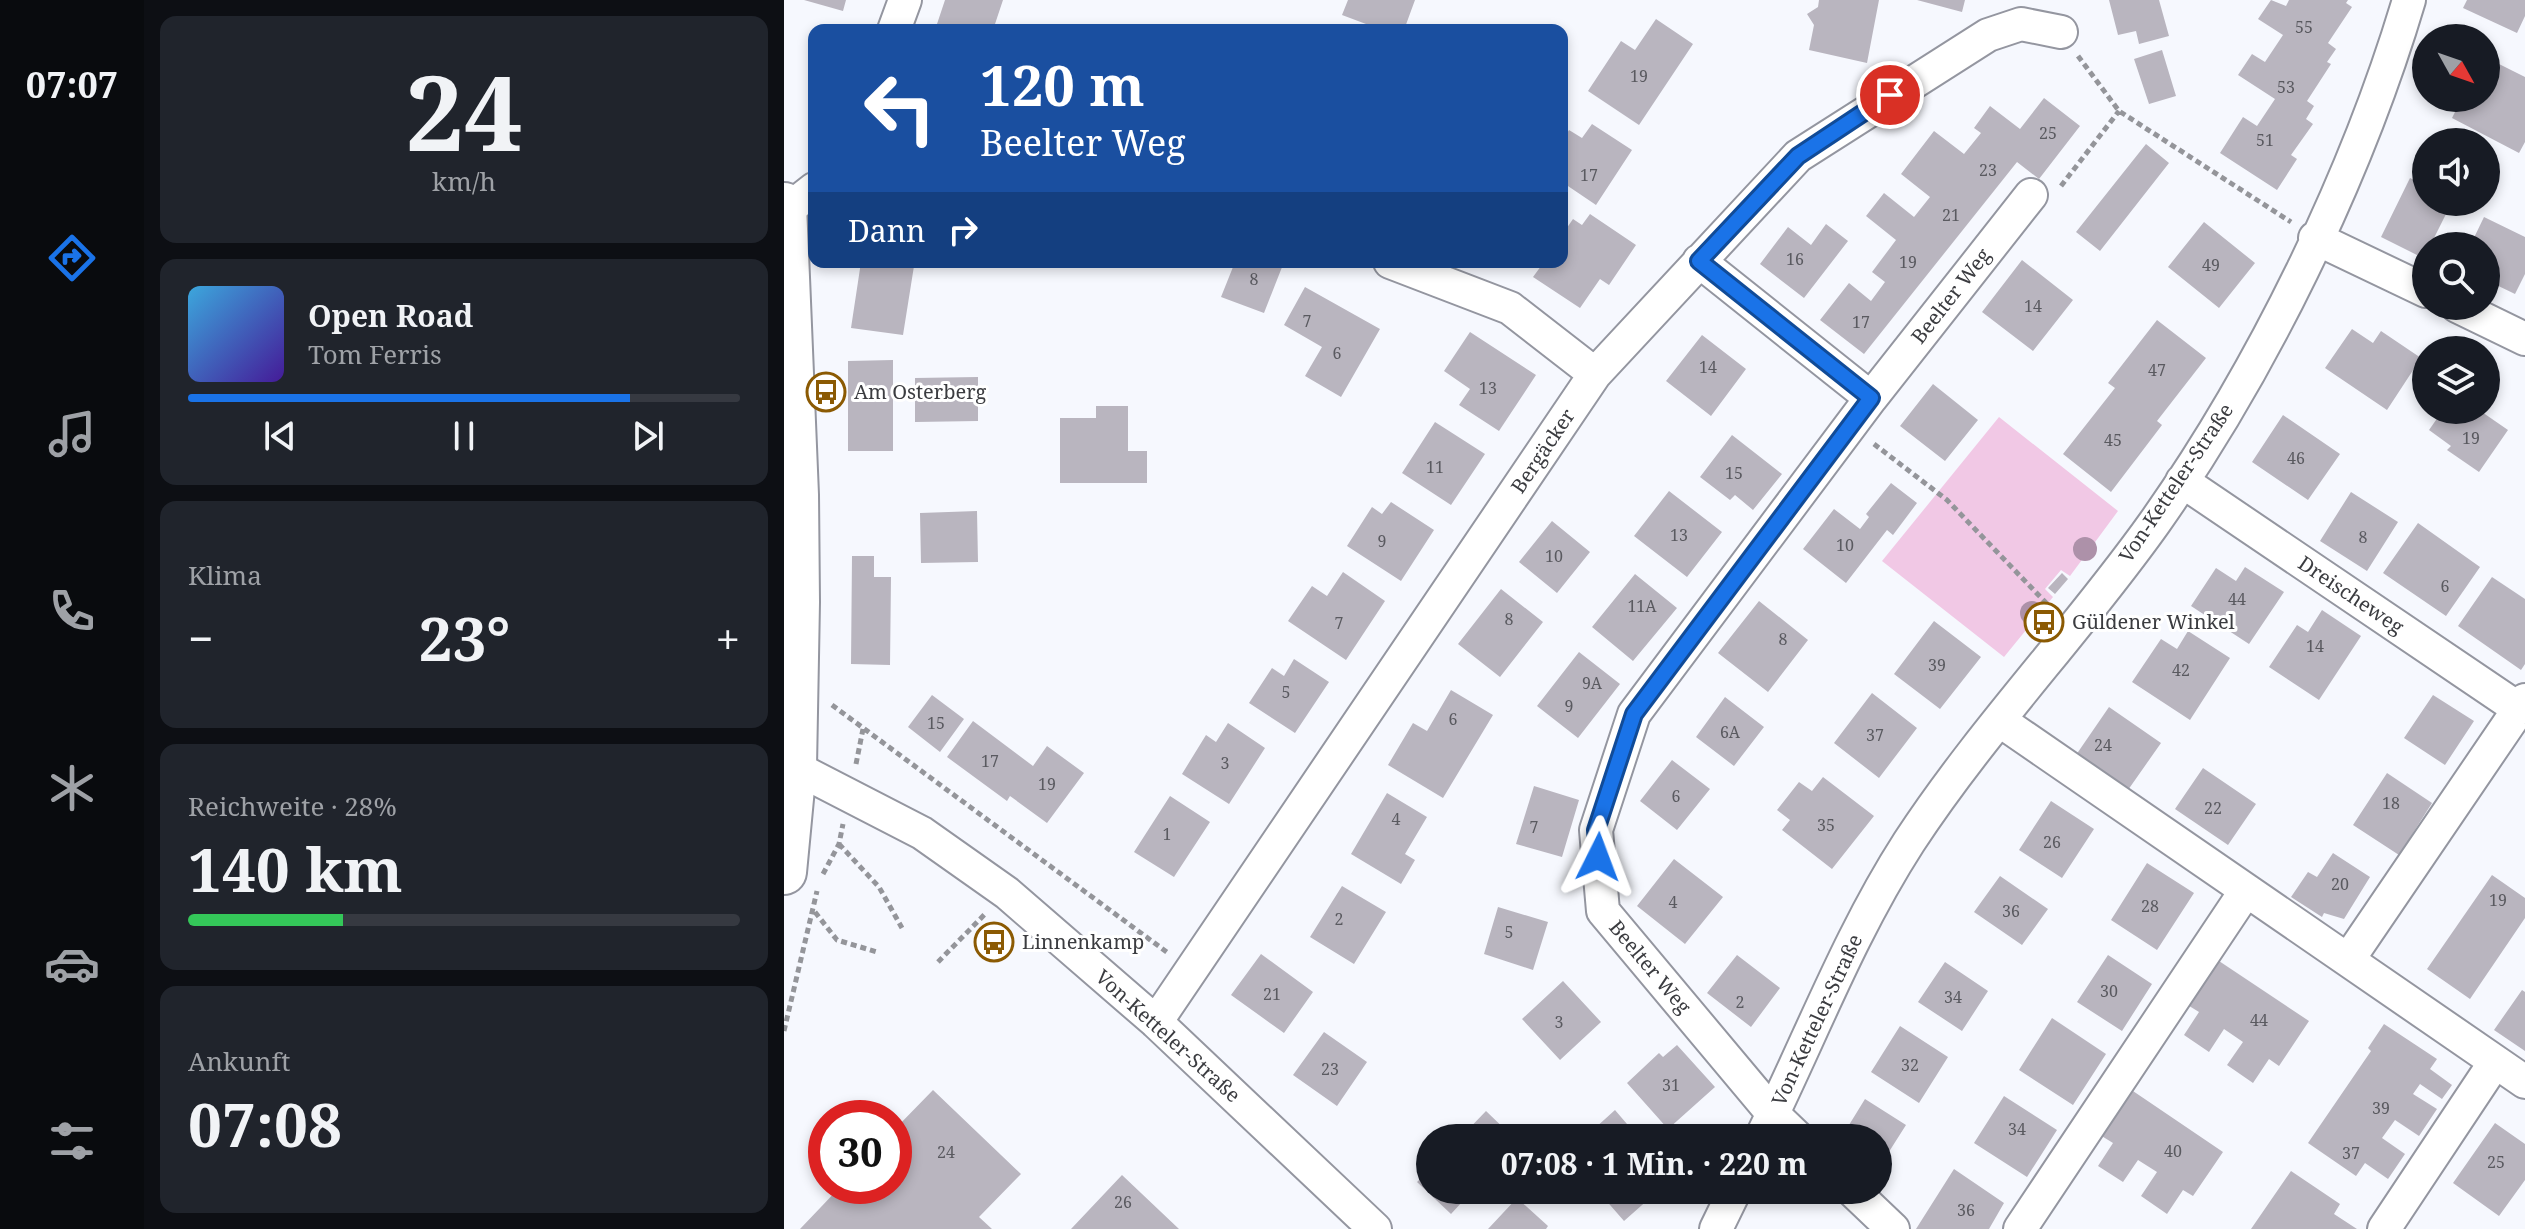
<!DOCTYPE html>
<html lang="de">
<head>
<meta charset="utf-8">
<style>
  :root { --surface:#171b24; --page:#20242c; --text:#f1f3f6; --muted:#9ea1a6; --line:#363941; --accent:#1a73e8 }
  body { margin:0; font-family:"Noto Serif",serif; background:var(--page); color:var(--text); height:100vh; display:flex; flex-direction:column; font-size:30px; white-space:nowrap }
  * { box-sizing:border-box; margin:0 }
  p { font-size:26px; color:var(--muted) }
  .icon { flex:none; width:44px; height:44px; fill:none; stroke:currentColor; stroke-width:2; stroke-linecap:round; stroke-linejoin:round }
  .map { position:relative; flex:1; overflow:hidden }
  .sheet { display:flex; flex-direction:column; gap:16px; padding:16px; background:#0d0f14; width:640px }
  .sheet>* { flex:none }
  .banner { position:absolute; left:24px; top:24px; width:760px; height:244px; border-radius:16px; box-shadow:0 4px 12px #0003; background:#1a4fa0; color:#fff; overflow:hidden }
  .needle { width:52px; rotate:130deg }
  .buttons { position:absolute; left:1628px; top:24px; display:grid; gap:16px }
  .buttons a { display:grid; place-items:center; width:88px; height:88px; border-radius:50%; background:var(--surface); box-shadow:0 4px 12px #0003; font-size:40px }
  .speed { position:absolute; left:24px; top:1100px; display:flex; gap:16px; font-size:40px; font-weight:700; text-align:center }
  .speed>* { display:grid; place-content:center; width:104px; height:104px; border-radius:50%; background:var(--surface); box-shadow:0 4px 12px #0003; line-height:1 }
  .speed .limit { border:12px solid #d22; background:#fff; color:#111 }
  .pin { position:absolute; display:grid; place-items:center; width:68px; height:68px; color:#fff; margin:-34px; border:4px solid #fff; border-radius:50%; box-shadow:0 2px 8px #0007 }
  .me { position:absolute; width:88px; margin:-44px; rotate:3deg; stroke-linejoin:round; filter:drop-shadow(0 0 6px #0008) }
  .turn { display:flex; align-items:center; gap:28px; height:168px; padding:0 40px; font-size:36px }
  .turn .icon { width:104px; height:104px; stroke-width:2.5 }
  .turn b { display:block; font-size:56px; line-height:68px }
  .then { display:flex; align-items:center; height:76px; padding:0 40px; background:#0003; gap:16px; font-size:30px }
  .big { font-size:60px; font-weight:700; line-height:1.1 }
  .sheet .card { flex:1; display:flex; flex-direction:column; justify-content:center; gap:12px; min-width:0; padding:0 28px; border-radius:16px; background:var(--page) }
  .sheet .dial { align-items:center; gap:0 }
  .dial b { font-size:104px; line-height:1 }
  .song { display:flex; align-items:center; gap:24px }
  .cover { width:96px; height:96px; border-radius:12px; background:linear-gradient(135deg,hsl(200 70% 55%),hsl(260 70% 35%)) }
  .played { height:8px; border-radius:4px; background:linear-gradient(90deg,var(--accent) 80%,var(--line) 80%) }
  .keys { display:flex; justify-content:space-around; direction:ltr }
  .heat { display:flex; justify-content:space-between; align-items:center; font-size:44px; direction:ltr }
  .charge { height:12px; border-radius:6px; background:linear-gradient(90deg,#34c759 28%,var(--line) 0) }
  .trip { position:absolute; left:632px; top:1124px; width:476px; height:80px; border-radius:40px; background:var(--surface); box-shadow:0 4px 12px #0003; font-weight:700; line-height:80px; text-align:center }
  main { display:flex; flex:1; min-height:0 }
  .tab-bar { display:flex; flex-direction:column; width:144px; justify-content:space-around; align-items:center; background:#090b0e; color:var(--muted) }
  .tab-bar .icon { width:56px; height:56px }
  .tab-bar .active { color:var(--accent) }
  .tab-bar b { font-size:36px; color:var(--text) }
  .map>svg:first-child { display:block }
  .green { fill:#f1c8e5 }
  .building { fill:#b9b5bf }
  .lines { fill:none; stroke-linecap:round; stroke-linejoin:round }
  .street-casing { stroke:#9496a0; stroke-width:36 }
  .secondary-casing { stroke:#9496a0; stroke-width:48 }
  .path { stroke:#94959a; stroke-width:5; stroke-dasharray:6 4; stroke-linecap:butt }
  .street { stroke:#fff; stroke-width:32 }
  .secondary { stroke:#fff; stroke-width:44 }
  .tree { fill:#ad91a9 }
  .route-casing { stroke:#114b97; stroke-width:20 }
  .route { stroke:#1a73e8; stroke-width:14 }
  .labels { text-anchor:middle; stroke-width:6; stroke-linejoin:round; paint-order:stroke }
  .number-label { font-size:16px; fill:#5a5a60 }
  .street-label { font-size:20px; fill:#3b3c40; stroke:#fff }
  .poi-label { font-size:20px; fill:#3b3c40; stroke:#fff; text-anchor:start }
</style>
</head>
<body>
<main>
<nav class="tab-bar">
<b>07:07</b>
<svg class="icon active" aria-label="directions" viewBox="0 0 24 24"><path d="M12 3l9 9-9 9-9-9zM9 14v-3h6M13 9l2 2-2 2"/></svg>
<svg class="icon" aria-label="music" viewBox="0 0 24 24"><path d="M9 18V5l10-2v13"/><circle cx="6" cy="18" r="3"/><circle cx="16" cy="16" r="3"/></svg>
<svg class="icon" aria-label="phone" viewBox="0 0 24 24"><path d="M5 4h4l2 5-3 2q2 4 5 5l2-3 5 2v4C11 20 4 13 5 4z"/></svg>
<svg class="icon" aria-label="climate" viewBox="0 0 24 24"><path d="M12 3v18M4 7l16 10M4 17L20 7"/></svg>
<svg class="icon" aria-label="car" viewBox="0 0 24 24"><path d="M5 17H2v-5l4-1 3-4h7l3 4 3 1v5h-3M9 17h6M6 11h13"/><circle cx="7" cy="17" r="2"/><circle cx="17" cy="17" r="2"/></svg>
<svg class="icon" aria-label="filters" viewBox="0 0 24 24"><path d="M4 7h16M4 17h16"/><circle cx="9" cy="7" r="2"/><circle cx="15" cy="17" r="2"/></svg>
</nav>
<section class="sheet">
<div class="card dial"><b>24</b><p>km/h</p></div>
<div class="card">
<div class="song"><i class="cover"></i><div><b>Open Road</b><p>Tom Ferris</p></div></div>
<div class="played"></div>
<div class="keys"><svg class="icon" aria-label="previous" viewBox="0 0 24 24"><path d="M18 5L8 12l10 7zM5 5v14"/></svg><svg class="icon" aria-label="pause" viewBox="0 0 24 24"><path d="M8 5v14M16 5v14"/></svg><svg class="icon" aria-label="next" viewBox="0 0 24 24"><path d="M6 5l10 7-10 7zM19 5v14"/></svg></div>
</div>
<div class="card"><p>Klima</p>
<div class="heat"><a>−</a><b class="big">23°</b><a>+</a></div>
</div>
<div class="card"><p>Reichweite · 28%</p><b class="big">140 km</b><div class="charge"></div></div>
<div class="card"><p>Ankunft</p><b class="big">07:08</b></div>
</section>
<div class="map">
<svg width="1741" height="1229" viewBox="0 0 1741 1229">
  <rect width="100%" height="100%" fill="#f6f8fe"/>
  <path class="green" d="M1215,417L1334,511L1286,576L1277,570L1261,589L1269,597L1220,657L1098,561Z"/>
  <path class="building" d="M20,0H62L59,11Z
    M161,0H219L209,30H151Z
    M564,0H631L620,30H598L558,15Z
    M1035,0H1095L1083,63L1025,50L1030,25L1023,14L1034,7Z
    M1133,0H1181L1178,12Z
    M1325,0H1375L1385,36L1355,44L1352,31L1334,35Z
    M1487,0L1502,6L1505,0H1564L1562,3L1568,7L1544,43L1552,49L1543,62L1547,64L1523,101L1530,106L1522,119L1529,124L1507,155L1513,159L1493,190L1436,153L1459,117L1473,126L1491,99L1454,75L1468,54L1481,62L1499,35L1474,19Z
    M1683,0H1741V16L1733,33L1679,8Z
    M872,19L909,44L855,125L804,91L837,41L851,50Z
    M1378,50L1392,96L1365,104L1350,59Z
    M1711,62L1741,77V142L1735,153L1668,118L1678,98H1702V81Z
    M1260,98L1296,126L1255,179L1233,162L1080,354L1036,320L1065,283L1087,301L1101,282L1088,272L1112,240L1082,216L1100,193L1130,217L1146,197L1117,174L1150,131L1180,154L1197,133L1190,128L1206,106L1236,129Z
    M808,124L848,150L812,205L778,182V141L785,130L798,138Z
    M1362,144L1385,163L1316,251L1292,232Z
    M1626,178L1642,186V202H1668L1646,246H1642L1639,258L1597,237Z
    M806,214L852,245L825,285L816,279L796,308L749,277L760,262H778V235L789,219L798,225Z
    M1700,217L1741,237V274L1731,294L1702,280V246H1686Z
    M1420,222L1471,263L1435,308L1384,267Z
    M1042,224L1064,241L1020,298L976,264L1004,227L1027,245Z
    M1238,260L1289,300L1249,351L1198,312Z
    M77,262L130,266L119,335L67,328Z
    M451,262H500L480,313L437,297Z
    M521,287L596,329L557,397L521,376L538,347L500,325Z
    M1373,320L1422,358L1373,421L1378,425L1327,492L1279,454L1331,388L1324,383Z
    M1568,329L1589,343L1597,331L1637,358L1603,410L1541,368Z
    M686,332L752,375L715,431L675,405L686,389L660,371Z
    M918,335L962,369L927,416L882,381Z
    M109,360V451H64V361Z
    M194,377V421L131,422V378Z
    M1149,384L1194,420L1161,461L1116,426Z
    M312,406H344V451H363V483H276V418H312Z
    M1659,410H1695L1724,430L1695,472L1663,450L1667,446L1645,430Z
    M1499,415L1556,454L1524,500L1468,462Z
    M651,422L701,454L667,505L618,473Z
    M948,435L998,474L969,510L951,495L946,500L916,477Z
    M1107,483L1133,503L1109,535L1103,530L1062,583L1019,549L1050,509L1076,529L1085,517L1082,514Z
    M885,491L938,532L903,577L850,536Z
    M1567,492L1614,522L1583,571L1536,541Z
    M607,502L650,530L617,581L563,546L588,507L598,514Z
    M193,511L194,562L137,563L136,513Z
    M768,521L806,552L773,593L735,562Z
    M1634,523L1696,567L1662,616L1599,573Z
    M68,556H90V577H107L106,665L67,664Z
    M1461,567L1500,592L1465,644L1407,606L1432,568L1452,581Z
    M559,572L601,601L562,660L504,621L528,586L543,596Z
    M1278,573L1284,579L1271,594L1264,588Z
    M851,574L893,608L849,661L808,627Z
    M1708,577L1741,599V664L1737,670L1674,626Z
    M717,589L759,622L716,677L674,644Z
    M975,601L1024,640L984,692L934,653Z
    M1538,610L1577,636L1535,700L1485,667L1513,625L1524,632Z
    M1150,621L1197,657L1156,709L1110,674Z
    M1404,631L1446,658L1406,720L1348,682L1377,639L1393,649Z
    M795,652L836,684L794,738L753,706Z
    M510,659L545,682L511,733L465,703L488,668L500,676Z
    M667,690L709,715L659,798L604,765L629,723L643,731Z
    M1088,693L1133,728L1095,778L1050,743Z
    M148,695L180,719L156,752L124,727Z
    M1649,695L1690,721L1661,765L1620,738Z
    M941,697L980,727L950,766L912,737Z
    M1325,707L1377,743L1344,790L1292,755Z
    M189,721L249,766L263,746L300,773L263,823L226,796L223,801L163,757Z
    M444,723L481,748L445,804L398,774L422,735L432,742Z
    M888,760L926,789L893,830L856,801Z
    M1419,768L1472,804L1444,845L1391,809Z
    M1603,773L1648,803L1615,855L1569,825Z
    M1039,777L1090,816L1048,869L998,830L1006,820L993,810L1015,782L1028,791Z
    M750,786L795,800L778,857L732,844Z
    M603,793L643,817L621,854L631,860L617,884L567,854Z
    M386,796L426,822L390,877L350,852Z
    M1267,801L1310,829L1278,878L1235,850Z
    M1549,853L1586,877L1560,919L1540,913L1538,917L1507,897L1524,872L1533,877Z
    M890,859L939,897L901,944L853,906Z
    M1363,863L1410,893L1373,950L1327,920Z
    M1708,875L1741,898V918L1686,999L1643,969Z
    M1216,876L1264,909L1238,945L1190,912Z
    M558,886L602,912L570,964L526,937Z
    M714,907L764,922L749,970L700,954Z
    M477,954L529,992L500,1033L447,995Z
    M953,955L996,988L967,1027L923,993Z
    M1324,955L1368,984L1338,1031L1293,1002Z
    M1432,959L1525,1021L1495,1066L1485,1059L1469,1083L1443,1065L1459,1042L1440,1029L1425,1052L1400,1035L1415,1012L1402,1004Z
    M1161,962L1204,991L1178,1031L1134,1002Z
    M779,981L817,1022L776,1060L738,1019Z
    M1738,990L1741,992V1051L1710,1030Z
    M1268,1018L1322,1054L1289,1105L1235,1070Z
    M1600,1024L1653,1059L1646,1069L1668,1085L1658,1099L1636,1084L1629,1094L1653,1109L1635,1136L1611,1120L1598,1138L1621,1154L1604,1179L1581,1163L1572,1176L1524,1143L1587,1051L1584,1048Z
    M1116,1026L1164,1057L1135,1103L1087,1072Z
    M540,1032L583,1062L553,1106L509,1075Z
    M893,1045L931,1087L884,1129L843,1083L875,1053L879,1057Z
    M1346,1089L1439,1152L1409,1196L1399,1190L1383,1214L1357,1196L1373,1172L1354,1160L1339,1182L1314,1166L1329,1143L1316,1135Z
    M149,1090L237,1174L195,1217L208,1229H16L57,1186H110V1130Z
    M1220,1096L1273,1130L1243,1177L1190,1143Z
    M1081,1099L1122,1125L1094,1169V1138H1057Z
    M831,1110L855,1138H800Z
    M702,1111L730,1138H676Z
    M1711,1123L1741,1144V1180L1715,1216L1669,1183Z
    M646,1169V1190H689L667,1214L633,1182Z
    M1170,1169L1220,1203L1205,1229H1132Z
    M1507,1171L1556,1204L1550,1214L1573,1229H1467Z
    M338,1175L395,1229H287Z
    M813,1190H875L840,1221Z
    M733,1198L764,1226L762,1229H704Z"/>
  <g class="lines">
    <defs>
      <path id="street" d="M110,30L121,0
        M1,212L30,189
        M1531,238L1642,291
        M915,261L1087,398L1247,195
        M606,262L726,308L811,374
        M1673,306L1741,339
        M1398,481L1735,709
        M1215,720L1741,1082
        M10,767L138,833L223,893L372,1022L591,1229
        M1564,960L1741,700
        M372,1022L811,374L1014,156L1204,35L1237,24L1277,32
        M977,1138C1026,1039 1065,935 1125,842C1199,729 1293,632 1371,522C1478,370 1572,178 1625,0
        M1014,1138L989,1114L819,911L812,830L850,714L1087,398
        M1068,1190L1109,1229
        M932,1229L951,1190
        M1236,1229L1461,892
        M1600,1229L1711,1062"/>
      <path id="secondary" d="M0,205L12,495L13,602L10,767L0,872"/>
    </defs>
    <use href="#street" class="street-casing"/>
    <use href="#secondary" class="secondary-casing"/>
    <path class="path" d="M1294,56L1335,111L1507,222
      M1277,186L1335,111
      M1090,444L1163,500L1267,608
      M48,705L384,953
      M72,764L79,729
      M55,844L95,887L118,928
      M39,874L55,844L59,824
      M31,912L53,940L93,952
      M154,962L201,914
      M0,1031L33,891"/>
    <use href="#street" class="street"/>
    <use href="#secondary" class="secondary"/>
  </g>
  <g class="tree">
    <circle cx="1301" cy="549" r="12"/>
    <circle cx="1248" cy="613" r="12"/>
  </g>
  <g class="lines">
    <defs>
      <path id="route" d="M814,857L812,830L850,714L1087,398L915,261L1014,156L1106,95"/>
    </defs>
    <use href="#route" class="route-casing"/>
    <use href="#route" class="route"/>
  </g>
  <defs>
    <symbol id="bus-ring" viewBox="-11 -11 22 22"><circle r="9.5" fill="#fff" stroke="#8b5a03" stroke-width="1.5"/><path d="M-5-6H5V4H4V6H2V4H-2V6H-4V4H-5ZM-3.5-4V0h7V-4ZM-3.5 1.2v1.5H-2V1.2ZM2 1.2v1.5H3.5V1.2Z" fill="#8b5a03"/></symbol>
  </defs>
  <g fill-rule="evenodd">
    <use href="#bus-ring" x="20" y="370" width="44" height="44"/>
    <use href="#bus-ring" x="1238" y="600" width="44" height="44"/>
    <use href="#bus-ring" x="188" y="920" width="44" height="44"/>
  </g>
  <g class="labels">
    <g class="number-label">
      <text x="1520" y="33">55</text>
      <text x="855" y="82">19</text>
      <text x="1502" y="93">53</text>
      <text x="1264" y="139">25</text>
      <text x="1481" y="146">51</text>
      <text x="1204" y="176">23</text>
      <text x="805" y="181">17</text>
      <text x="1167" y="221">21</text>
      <text x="1011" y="265">16</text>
      <text x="1124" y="268">19</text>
      <text x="1427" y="271">49</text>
      <text x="470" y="285">8</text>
      <text x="1249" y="312">14</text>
      <text x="523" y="327">7</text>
      <text x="1077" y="328">17</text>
      <text x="553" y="359">6</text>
      <text x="924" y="373">14</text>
      <text x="1373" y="376">47</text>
      <text x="704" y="394">13</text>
      <text x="1687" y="444">19</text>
      <text x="1329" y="446">45</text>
      <text x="1512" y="464">46</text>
      <text x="651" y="473">11</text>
      <text x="950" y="479">15</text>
      <text x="895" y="541">13</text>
      <text x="1579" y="543">8</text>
      <text x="598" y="547">9</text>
      <text x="1061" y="551">10</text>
      <text x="770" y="562">10</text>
      <text x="1661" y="592">6</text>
      <text x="1453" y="605">44</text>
      <text x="858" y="612">11A</text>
      <text x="725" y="625">8</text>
      <text x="555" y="629">7</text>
      <text x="999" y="645">8</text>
      <text x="1531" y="652">14</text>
      <text x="1153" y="671">39</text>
      <text x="1397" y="676">42</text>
      <text x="808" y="689">9A</text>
      <text x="502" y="698">5</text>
      <text x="785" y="712">9</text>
      <text x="669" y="725">6</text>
      <text x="152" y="729">15</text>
      <text x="946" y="738">6A</text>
      <text x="1091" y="741">37</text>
      <text x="1319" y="751">24</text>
      <text x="206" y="767">17</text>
      <text x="441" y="769">3</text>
      <text x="263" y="790">19</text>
      <text x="892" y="802">6</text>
      <text x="1607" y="809">18</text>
      <text x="1429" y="814">22</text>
      <text x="612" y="825">4</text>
      <text x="1042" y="831">35</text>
      <text x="750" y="833">7</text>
      <text x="383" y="840">1</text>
      <text x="1268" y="848">26</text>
      <text x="1556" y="890">20</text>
      <text x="1714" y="906">19</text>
      <text x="889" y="908">4</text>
      <text x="1366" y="912">28</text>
      <text x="1227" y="917">36</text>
      <text x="555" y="925">2</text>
      <text x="725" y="938">5</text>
      <text x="1325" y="997">30</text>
      <text x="488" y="1000">21</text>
      <text x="1169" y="1003">34</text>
      <text x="956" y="1008">2</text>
      <text x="1475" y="1026">44</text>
      <text x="775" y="1028">3</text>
      <text x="1126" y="1071">32</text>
      <text x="546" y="1075">23</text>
      <text x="887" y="1091">31</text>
      <text x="1597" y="1114">39</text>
      <text x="1233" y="1135">34</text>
      <text x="1389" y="1157">40</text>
      <text x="162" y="1158">24</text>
      <text x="1567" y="1159">37</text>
      <text x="1712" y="1168">25</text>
      <text x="339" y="1208">26</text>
      <text x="1182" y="1216">36</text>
    </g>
    <g class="street-label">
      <text transform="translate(1167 296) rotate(-52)" y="7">Beelter Weg</text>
      <text transform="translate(759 451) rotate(-56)" y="7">Bergäcker</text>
      <text transform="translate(1392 483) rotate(-56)" y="7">Von-Ketteler-Straße</text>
      <text transform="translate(1567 595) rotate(34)" y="7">Dreischeweg</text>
      <text transform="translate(866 967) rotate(50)" y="7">Beelter Weg</text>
      <text transform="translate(1033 1020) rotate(-65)" y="7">Von-Ketteler-Straße</text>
      <text transform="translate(384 1036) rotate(42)" y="7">Von-Ketteler-Straße</text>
    </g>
    <g class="poi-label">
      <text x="70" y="399">Am Osterberg</text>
      <text x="1288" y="629">Güldener Winkel</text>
      <text x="238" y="949">Linnenkamp</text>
    </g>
  </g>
</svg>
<div class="buttons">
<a><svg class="needle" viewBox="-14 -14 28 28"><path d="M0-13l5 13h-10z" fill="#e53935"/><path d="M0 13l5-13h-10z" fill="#9ea1a6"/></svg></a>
<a><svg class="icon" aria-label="sound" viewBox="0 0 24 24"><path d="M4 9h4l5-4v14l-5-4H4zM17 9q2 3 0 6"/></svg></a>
<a><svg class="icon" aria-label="search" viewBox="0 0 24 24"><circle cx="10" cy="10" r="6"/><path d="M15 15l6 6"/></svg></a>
<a><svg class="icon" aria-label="layers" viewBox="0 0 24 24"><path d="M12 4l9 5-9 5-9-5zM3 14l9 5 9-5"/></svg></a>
</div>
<div class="speed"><div class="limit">30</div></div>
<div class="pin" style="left:1106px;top:95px;background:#d93025"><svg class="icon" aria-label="arrive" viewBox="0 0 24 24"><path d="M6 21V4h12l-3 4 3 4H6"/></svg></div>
<svg class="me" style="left:814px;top:857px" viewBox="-20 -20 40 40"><path d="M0-17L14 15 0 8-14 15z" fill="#1a73e8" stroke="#fff" stroke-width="4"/></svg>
<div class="trip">07:08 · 1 Min. · 220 m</div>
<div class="banner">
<div class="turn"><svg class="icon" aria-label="left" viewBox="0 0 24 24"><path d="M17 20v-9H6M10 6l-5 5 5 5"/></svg><div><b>120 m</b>Beelter Weg</div></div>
<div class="then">Dann<svg class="icon" aria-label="right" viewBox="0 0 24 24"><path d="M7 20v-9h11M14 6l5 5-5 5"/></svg></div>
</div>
</div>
</main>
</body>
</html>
